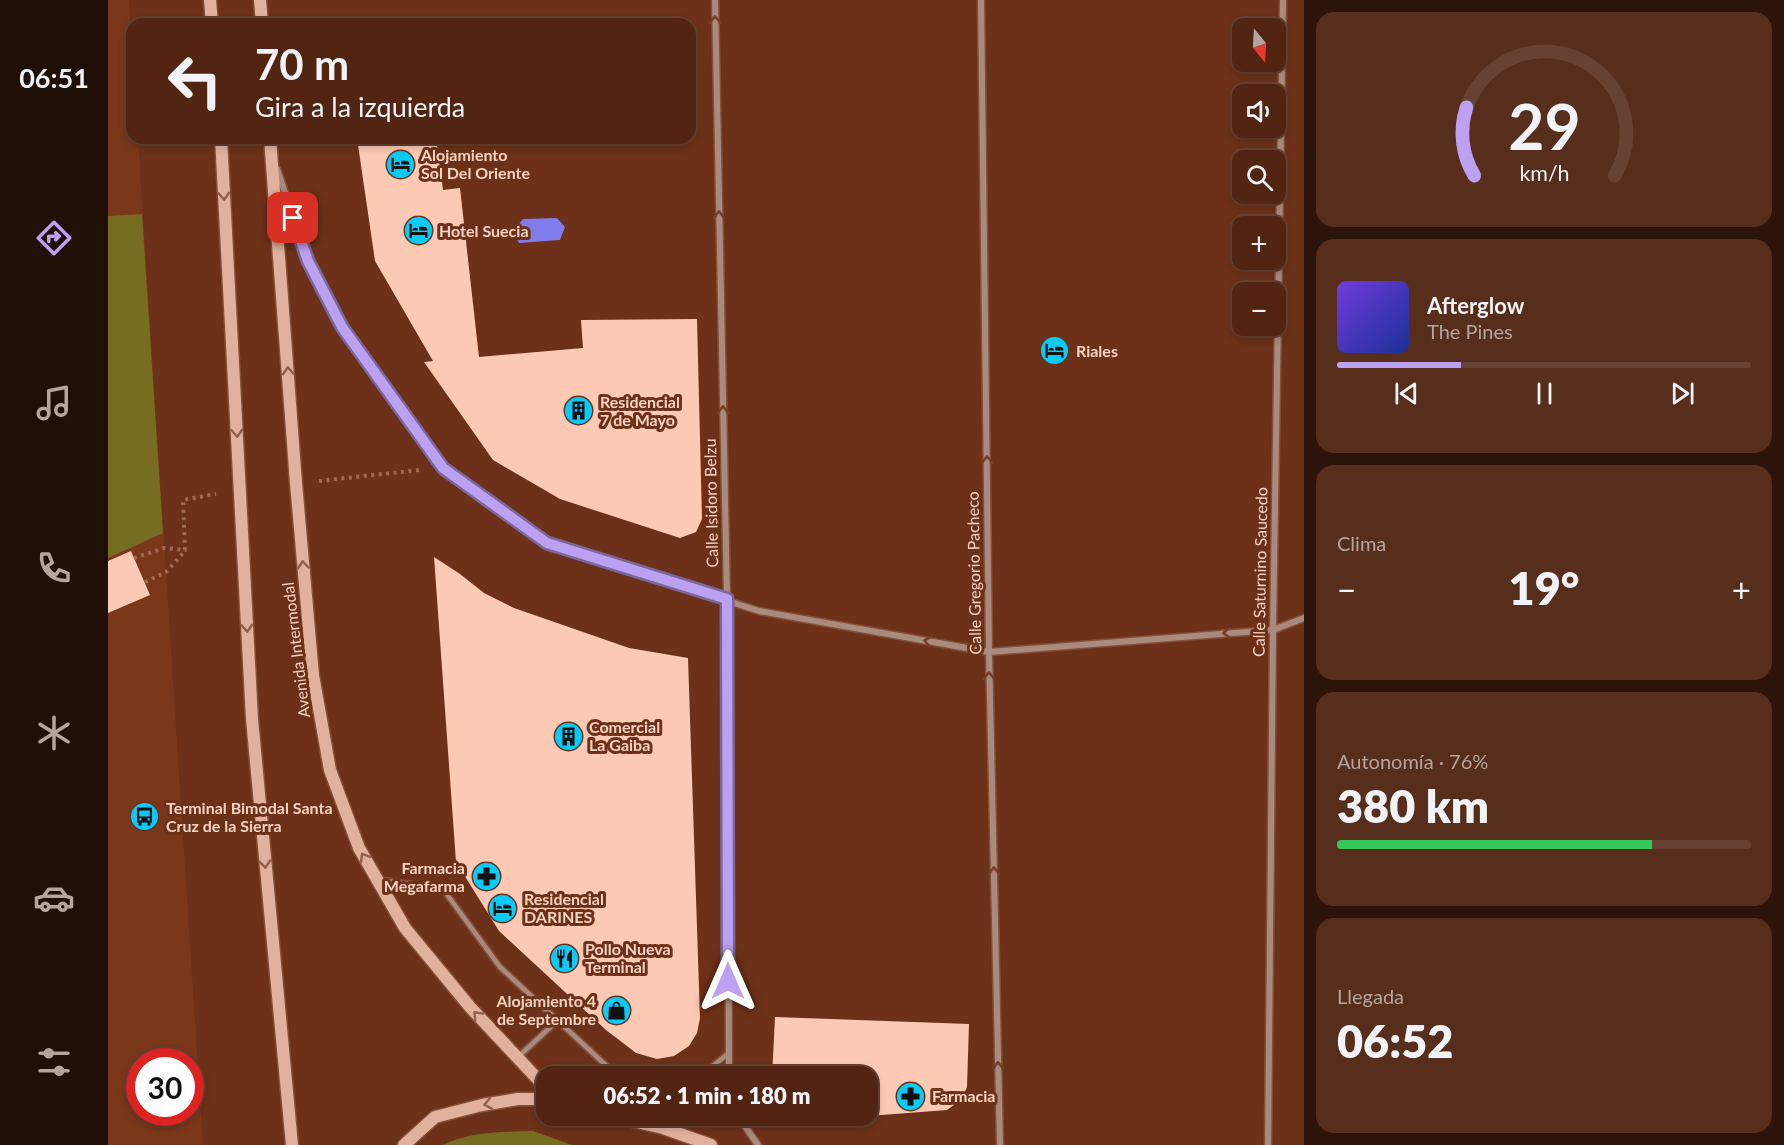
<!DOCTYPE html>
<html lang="es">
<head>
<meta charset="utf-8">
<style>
  :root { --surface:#512512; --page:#572d1b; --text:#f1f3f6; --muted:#b4a59f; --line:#674232; --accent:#bca0f2 }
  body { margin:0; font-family:Lato,sans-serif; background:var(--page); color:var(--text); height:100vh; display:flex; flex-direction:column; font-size:22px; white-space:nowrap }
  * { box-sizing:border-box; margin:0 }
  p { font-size:20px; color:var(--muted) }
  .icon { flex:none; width:33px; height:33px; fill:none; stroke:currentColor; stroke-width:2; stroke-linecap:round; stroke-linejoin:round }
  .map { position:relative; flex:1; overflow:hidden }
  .side { display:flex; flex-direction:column; gap:12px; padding:12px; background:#2d140a; width:480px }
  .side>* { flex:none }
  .top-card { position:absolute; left:18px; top:18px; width:570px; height:126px; border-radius:18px; box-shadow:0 3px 9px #0003,0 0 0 2px var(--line); background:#512512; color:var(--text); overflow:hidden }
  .needle { width:39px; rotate:162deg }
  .controls { position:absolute; left:1124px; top:18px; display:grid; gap:12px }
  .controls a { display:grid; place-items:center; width:54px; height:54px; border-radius:12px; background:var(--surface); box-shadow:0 3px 9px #0003,0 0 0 2px var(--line); font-size:30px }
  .speed { position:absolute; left:18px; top:1048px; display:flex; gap:12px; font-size:30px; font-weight:700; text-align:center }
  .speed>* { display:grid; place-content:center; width:78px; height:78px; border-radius:50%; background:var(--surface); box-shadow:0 3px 9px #0003,0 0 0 2px var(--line); line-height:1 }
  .speed .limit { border:9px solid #d22; background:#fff; color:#111 }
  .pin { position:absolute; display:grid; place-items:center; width:51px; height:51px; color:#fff; margin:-26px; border-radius:12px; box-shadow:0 3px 9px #0006 }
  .me { position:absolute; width:66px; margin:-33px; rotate:0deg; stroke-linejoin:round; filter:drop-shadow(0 0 4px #0008) }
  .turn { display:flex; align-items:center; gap:21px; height:126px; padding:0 30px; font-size:27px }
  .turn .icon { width:78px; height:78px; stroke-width:2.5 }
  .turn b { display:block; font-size:42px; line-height:51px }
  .big { font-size:45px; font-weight:800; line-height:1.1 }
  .side .card { flex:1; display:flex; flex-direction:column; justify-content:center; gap:9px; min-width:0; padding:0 21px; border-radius:18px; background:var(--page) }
  .side .dial { align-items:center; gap:0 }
  .dial svg { height:156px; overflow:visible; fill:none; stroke:var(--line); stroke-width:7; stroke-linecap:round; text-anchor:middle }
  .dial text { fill:var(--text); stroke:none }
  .song { display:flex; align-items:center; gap:18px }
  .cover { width:72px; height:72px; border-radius:9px; background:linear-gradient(135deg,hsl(260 70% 55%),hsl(230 70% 35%)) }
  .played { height:6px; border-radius:3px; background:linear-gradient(90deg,var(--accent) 30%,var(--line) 30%) }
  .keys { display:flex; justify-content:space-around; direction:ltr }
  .heat { display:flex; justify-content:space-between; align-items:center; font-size:33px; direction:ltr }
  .charge { height:9px; border-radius:4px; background:linear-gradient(90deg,#34c759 76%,var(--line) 0) }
  .trip { position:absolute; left:428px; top:1066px; width:342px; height:60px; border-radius:18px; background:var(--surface); box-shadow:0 3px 9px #0003,0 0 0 2px var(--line); font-weight:800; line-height:60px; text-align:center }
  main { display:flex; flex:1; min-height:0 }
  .tabs { display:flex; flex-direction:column; width:108px; justify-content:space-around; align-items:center; background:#200f07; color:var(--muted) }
  .tabs .icon { width:42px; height:42px }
  .tabs .active { color:var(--accent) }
  .tabs b { font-size:27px; color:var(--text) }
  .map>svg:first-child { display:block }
  .built { fill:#7a371a; fill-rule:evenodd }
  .green { fill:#766d21 }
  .water { fill:#817cec }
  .building { fill:#fcc9b4 }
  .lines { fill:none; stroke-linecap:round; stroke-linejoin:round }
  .service-casing { stroke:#854e37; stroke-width:8 }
  .minor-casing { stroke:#854e37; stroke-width:9 }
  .secondary-casing { stroke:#854e37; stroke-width:15 }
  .path { stroke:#9d6b55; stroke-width:4; stroke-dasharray:3 4.5; stroke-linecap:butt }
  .service { stroke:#a98a7e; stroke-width:4.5 }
  .minor { stroke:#a98a7e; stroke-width:6 }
  .secondary { stroke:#e1b19e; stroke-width:12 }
  .oneway { stroke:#753e27 }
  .oneway2 { stroke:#955e47 }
  .route-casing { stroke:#7a689d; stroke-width:15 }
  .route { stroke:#bca0f2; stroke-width:10 }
  .labels { text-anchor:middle; stroke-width:6; stroke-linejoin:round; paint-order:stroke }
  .poi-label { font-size:16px; font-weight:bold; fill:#f5d1c2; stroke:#6c3118; text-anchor:start }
  .street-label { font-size:16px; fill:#f5d1c2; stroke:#6c3118 }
</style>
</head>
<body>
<main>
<nav class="tabs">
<b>06:51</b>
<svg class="icon active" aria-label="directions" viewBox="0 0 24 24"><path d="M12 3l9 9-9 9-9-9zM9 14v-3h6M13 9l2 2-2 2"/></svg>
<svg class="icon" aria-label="music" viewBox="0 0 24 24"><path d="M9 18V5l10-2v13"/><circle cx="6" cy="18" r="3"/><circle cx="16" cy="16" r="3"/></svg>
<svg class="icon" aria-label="phone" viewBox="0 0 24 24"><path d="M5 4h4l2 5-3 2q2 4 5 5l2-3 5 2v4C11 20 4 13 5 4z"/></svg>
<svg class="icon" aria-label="climate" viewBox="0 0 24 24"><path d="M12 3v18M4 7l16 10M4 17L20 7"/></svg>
<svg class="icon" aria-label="car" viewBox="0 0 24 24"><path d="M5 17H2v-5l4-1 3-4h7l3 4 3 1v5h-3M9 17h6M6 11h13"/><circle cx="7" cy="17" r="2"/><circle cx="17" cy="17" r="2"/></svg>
<svg class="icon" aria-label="filters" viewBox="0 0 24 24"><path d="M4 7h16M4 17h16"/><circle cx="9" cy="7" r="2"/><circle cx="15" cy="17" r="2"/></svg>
</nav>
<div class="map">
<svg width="1196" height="1145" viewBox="0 0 1196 1145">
  <rect width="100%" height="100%" fill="#6c3118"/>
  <path class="built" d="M0,0H21L24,52V138H30L95,1145H0ZM32,1062H82V1113H32Z"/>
  <path class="green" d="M34,214L55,533L0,558V216Z
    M425,1131L464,1145H335C362,1131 395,1132 425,1131Z"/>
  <path class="water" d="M449,218L457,227L452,240L411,243C405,232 407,228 415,219Z"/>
  <path class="building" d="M249,138H328L335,190L352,188L371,357L475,348L473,320L589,319L594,519L588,532L572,538L452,499L385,460L316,362L325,361L267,261Z
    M23,551L42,595L0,613V561Z
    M326,557L352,574L376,593L406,608L521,648L580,658L592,1018L589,1033L581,1046L566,1056L549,1059L528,1053L498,1030L391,931L348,862Z
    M667,1017L861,1024L859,1087L854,1099L839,1110L708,1120L687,1116H759V1077H664Z"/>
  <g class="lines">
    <defs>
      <path id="service" d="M272,880L335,889L392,967L503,1070L516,1077
        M410,1057L450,1020
        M591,1077L621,1053"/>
      <path id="minor" d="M607,0L619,599L621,1077
        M873,0L881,652L892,1145
        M169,169L200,261L234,327L335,468L439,543L651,611L881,652L1165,630L1196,618
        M630,1116L650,1145
        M1160,1145L1165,630L1175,0"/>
      <path id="secondary" d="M102,0L104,24
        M152,0L154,24
        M113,138L144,719L184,1145
        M162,138L188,483L205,675L222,770L251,848L297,928L362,1007L438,1088
        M502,1116L555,1128L603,1145
        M296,1145L327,1117L374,1105L410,1099H438"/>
    </defs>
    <use href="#service" class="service-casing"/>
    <use href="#minor" class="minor-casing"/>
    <use href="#secondary" class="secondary-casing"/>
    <path class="path" d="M211,481L311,470
      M26,558L56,548L77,550L75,500L108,494
      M37,582L58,572L77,551"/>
    <use href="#service" class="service"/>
    <use href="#minor" class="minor"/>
    <use href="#secondary" class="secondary"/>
  </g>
  <defs><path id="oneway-chevron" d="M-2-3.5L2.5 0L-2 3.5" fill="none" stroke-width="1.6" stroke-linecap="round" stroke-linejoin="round" transform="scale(1.5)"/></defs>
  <g class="oneway">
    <use href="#oneway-chevron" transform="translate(607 20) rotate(-91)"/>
    <use href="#oneway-chevron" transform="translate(611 215) rotate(-91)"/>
    <use href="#oneway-chevron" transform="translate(615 410) rotate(-91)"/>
    <use href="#oneway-chevron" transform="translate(879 460) rotate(-91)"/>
    <use href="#oneway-chevron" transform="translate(1119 633) rotate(176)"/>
    <use href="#oneway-chevron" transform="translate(820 641) rotate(-170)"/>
    <use href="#oneway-chevron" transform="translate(881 676) rotate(-91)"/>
    <use href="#oneway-chevron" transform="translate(886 871) rotate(-91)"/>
    <use href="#oneway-chevron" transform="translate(890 1066) rotate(-91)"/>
  </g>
  <g class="oneway2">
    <use href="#oneway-chevron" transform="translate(116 196) rotate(87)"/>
    <use href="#oneway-chevron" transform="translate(180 371) rotate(-94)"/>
    <use href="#oneway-chevron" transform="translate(129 433) rotate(87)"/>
    <use href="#oneway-chevron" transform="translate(195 565) rotate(-95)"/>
    <use href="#oneway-chevron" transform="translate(139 628) rotate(87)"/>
    <use href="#oneway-chevron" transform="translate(256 857) rotate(-120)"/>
    <use href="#oneway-chevron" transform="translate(157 864) rotate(85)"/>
    <use href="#oneway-chevron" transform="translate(369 1015) rotate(-133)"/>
    <use href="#oneway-chevron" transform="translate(380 1104) rotate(169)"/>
  </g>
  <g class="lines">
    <defs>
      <path id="route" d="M185,218L200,261L234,327L335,468L439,543L619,599L620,981"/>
    </defs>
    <use href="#route" class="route-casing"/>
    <use href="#route" class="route"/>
  </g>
  <defs>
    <symbol id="hotel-disc" viewBox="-11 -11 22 22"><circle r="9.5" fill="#08cbfa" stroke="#6c3118"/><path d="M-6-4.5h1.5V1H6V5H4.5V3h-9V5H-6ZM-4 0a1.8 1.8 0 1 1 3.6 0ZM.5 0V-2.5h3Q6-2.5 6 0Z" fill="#111"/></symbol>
    <symbol id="building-disc" viewBox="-11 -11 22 22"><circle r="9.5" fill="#08cbfa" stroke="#6c3118"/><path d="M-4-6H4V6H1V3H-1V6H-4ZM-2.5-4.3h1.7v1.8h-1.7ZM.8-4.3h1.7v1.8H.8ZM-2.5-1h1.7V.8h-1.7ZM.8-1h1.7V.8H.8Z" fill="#111"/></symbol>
    <symbol id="bus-disc" viewBox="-11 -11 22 22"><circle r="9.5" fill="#08cbfa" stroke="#6c3118"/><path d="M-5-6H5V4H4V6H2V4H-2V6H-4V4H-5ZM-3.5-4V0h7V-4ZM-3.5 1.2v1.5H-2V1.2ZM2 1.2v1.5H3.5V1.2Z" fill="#111"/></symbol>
    <symbol id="pharmacy-disc" viewBox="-11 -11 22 22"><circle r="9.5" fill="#08cbfa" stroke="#6c3118"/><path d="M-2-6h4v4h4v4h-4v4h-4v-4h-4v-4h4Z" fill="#111"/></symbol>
    <symbol id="restaurant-disc" viewBox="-11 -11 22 22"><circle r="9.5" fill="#08cbfa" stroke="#6c3118"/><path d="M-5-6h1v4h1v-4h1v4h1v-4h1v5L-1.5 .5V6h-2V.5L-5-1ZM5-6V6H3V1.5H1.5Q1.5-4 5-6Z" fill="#111"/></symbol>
    <symbol id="shop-disc" viewBox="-11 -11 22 22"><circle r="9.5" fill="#08cbfa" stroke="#6c3118"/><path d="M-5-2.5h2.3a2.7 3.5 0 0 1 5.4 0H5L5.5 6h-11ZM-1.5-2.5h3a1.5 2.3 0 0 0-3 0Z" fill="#111"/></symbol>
  </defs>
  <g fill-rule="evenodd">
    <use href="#hotel-disc" x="276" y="148" width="33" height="33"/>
    <use href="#hotel-disc" x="294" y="214" width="33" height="33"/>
    <use href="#hotel-disc" x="930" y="334" width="33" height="33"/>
    <use href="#building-disc" x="454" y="394" width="33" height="33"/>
    <use href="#building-disc" x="444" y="720" width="33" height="33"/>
    <use href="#bus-disc" x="20" y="800" width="33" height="33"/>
    <use href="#pharmacy-disc" x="362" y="860" width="33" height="33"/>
    <use href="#hotel-disc" x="378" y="892" width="33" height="33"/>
    <use href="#restaurant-disc" x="440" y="942" width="33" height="33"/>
    <use href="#shop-disc" x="492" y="994" width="33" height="33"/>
    <use href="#pharmacy-disc" x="786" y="1080" width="33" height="33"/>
  </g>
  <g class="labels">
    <g class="poi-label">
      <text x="313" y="161">Alojamiento<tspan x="313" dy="18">Sol Del Oriente</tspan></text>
      <text x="331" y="237">Hotel Suecia</text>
      <text x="968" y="357">Riales</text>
      <text x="492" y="408">Residencial<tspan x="492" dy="18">7 de Mayo</tspan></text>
      <text x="481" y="733">Comercial<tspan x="481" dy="18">La Gaiba</tspan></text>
      <text x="58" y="814">Terminal Bimodal Santa<tspan x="58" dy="18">Cruz de la Sierra</tspan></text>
      <text x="357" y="874" text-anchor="end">Farmacia<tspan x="357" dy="18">Megafarma</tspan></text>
      <text x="416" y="905">Residencial<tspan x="416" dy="18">DARINES</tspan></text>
      <text x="477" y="955">Pollo Nueva<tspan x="477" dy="18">Terminal</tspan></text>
      <text x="488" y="1007" text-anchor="end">Alojamiento 4<tspan x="488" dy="18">de Septembre</tspan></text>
      <text x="824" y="1102">Farmacia</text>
    </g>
    <g class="street-label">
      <text transform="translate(603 503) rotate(-91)" y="6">Calle Isidoro Belzu</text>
      <text transform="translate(1152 572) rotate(-89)" y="6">Calle Saturnino Saucedo</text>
      <text transform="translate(866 573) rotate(-91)" y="6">Calle Gregorio Pacheco</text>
      <text transform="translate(188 650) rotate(-97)" y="6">Avenida Intermodal</text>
    </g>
  </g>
</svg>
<div class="controls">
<a><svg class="needle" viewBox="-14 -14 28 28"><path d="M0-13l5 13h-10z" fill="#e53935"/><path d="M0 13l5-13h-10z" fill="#b4a59f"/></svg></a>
<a><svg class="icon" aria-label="sound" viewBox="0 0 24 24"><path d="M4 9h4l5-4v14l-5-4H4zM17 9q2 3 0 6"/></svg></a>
<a><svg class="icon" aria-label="search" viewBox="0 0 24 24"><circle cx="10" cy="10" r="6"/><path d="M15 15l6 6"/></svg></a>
<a>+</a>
<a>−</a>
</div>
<div class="speed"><div class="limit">30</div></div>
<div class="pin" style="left:185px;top:218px;background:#d93025"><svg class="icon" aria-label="arrive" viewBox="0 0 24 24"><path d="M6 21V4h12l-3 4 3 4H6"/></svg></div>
<svg class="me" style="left:620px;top:981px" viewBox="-20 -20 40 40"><path d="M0-17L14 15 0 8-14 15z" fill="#bca0f2" stroke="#fff" stroke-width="4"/></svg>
<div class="trip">06:52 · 1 min · 180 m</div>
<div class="top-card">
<div class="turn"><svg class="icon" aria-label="left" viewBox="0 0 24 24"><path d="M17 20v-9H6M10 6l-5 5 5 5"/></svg><div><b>70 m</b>Gira a la izquierda</div></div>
</div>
</div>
<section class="side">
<div class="card dial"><svg viewBox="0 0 100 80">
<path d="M14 69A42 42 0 1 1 86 69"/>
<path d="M14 69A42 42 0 0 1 10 34" stroke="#bca0f2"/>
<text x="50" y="56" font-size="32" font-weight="700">29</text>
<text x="50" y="72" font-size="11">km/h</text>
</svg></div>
<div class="card">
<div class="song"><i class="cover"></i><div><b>Afterglow</b><p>The Pines</p></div></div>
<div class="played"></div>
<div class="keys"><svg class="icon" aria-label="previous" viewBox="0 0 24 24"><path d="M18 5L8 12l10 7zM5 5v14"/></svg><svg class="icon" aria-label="pause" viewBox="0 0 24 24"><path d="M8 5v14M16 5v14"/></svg><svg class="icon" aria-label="next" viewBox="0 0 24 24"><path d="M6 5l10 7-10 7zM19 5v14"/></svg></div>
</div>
<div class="card"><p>Clima</p>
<div class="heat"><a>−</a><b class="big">19°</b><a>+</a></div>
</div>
<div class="card"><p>Autonomía · 76%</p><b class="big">380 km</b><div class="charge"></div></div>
<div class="card"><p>Llegada</p><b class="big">06:52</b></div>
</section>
</main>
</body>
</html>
